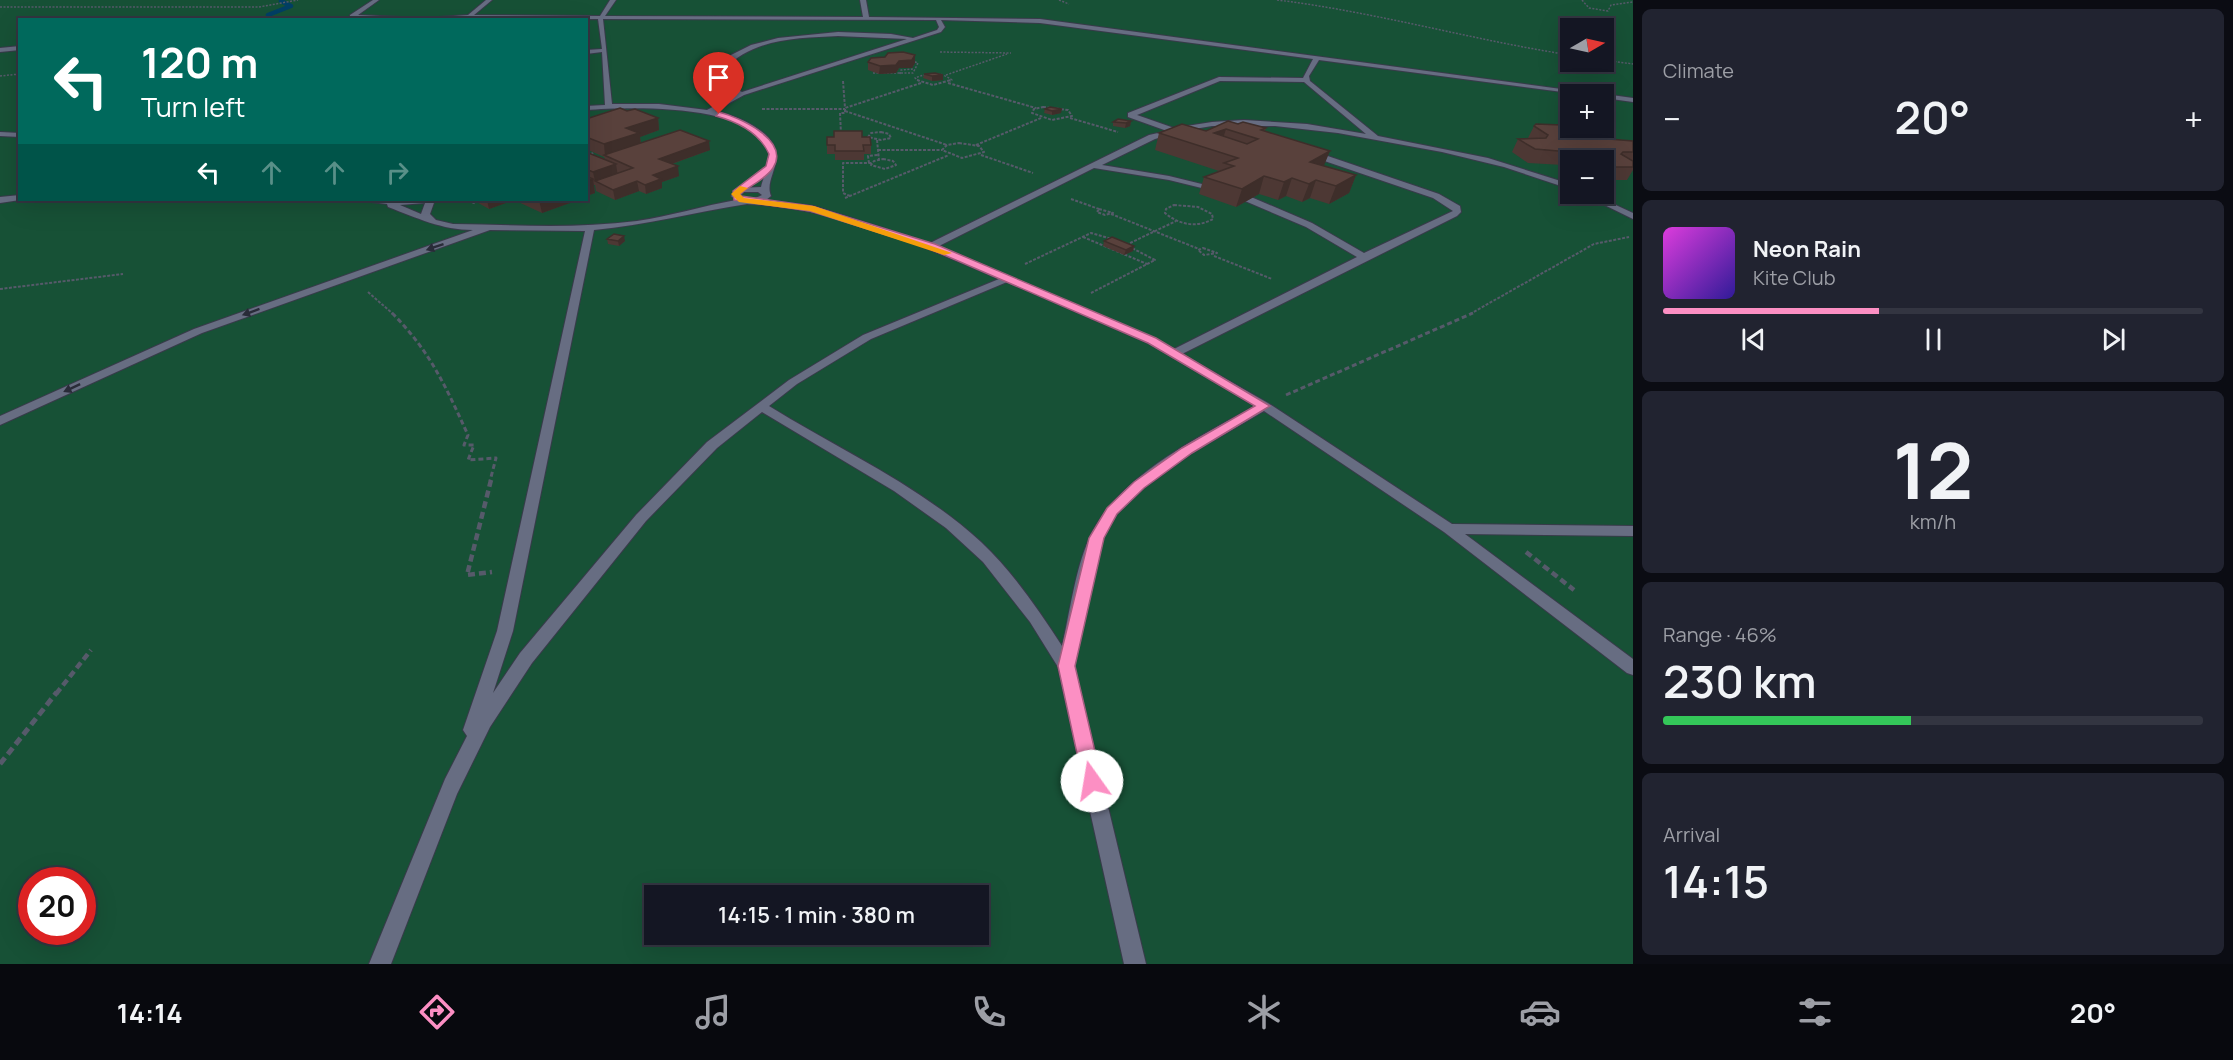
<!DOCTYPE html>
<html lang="en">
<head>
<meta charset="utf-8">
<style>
  :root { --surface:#141623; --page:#212330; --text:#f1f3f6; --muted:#9d9fa6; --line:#333541; --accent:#fc8fc3 }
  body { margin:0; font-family:Manrope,sans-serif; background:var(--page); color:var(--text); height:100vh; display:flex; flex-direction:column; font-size:22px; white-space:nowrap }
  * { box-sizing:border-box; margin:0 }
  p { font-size:20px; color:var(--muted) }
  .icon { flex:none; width:33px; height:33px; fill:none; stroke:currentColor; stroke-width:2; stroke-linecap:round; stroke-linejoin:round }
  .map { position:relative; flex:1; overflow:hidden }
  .details { display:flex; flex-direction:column; gap:9px; padding:9px; background:#0b0c13; width:600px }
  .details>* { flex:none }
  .guide { position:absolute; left:18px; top:18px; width:570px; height:183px; border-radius:0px; box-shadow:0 6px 24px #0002,0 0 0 2px var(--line); background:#00695c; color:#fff; overflow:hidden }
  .needle { width:39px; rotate:81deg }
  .controls { position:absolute; left:1560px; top:18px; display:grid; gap:12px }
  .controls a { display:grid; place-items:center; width:54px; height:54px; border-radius:0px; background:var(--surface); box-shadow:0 6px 24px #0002,0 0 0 2px var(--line); font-size:30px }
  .speed { position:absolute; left:18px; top:867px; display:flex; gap:12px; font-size:30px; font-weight:700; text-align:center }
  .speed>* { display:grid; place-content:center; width:78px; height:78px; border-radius:50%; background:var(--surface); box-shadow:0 6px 24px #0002,0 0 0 2px var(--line); line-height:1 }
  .speed .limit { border:9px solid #d22; background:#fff; color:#111 }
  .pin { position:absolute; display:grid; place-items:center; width:51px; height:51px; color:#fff; margin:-62px -26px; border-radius:50% 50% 50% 0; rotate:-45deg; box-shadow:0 0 6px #0007 }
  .pin .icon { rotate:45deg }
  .me { position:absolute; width:66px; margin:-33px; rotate:347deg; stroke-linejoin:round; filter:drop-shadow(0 0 4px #0008) }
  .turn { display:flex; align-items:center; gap:21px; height:126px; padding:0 24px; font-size:27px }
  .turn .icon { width:78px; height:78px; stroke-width:2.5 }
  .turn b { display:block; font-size:42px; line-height:51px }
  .lanes { display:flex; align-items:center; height:57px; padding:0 24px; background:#0003; justify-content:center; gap:30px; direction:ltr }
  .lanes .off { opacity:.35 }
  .big { font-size:45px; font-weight:600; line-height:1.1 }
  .details .card { flex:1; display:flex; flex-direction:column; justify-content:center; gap:9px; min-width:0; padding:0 21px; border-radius:9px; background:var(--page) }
  .details .dial { align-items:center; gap:0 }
  .dial b { font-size:78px; line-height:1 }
  .song { display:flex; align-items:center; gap:18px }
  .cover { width:72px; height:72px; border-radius:9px; background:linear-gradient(135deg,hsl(300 70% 55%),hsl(250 70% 35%)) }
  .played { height:6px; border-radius:3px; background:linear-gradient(90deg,var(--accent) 40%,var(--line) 40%) }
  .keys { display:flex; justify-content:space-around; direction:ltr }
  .heat { display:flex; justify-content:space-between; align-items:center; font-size:33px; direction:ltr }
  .charge { height:9px; border-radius:4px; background:linear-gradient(90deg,#34c759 46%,var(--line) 0) }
  .trip { position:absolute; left:644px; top:885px; width:345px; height:60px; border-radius:0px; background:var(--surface); box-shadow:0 6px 24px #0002,0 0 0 2px var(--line); font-weight:600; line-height:60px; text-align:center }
  .menu { display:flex; height:96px; justify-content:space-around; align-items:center; background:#08090e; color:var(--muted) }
  .menu .icon { width:42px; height:42px }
  .menu .selected { color:var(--accent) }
  .menu b { font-size:27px; color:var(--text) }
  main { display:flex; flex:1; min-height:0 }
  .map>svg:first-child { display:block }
  .green { fill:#175136; fill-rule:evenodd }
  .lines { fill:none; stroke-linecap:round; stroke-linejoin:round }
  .stream { stroke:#003f65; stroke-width:4.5 }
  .lane-casing { stroke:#383b4a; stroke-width:2 }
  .path-far4 { stroke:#565a6a; stroke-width:1.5; stroke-dasharray:2 1.5; stroke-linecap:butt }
  .path-far3 { stroke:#565a6a; stroke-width:2; stroke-dasharray:3 1.5; stroke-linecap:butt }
  .path-far2 { stroke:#565a6a; stroke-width:3; stroke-dasharray:5 3; stroke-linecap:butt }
  .path-far1 { stroke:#565a6a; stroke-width:4.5; stroke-dasharray:7 4; stroke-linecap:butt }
  .path { stroke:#565a6a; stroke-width:5; stroke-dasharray:8 4.5; stroke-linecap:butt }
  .lane { fill:#676d82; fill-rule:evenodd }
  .wall { fill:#4d3834 }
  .shaded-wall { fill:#3e2e2a }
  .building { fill:#59413c; stroke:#3e2e2a; stroke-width:1.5; fill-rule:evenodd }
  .oneway { fill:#292b38 }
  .route { fill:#fc8fc3; stroke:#a45d7f; stroke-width:1.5 }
  .slow { fill:#f59e0b }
</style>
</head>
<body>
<main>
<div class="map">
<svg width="1633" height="964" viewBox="0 0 1633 964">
  <rect width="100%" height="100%" fill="#1a1e2f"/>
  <path class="green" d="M0,0H1633V964H0ZM20,20H586V200H20ZM1570,28H1604V62H1570ZM1570,94H1604V128H1570ZM1570,160H1604V194H1570ZM32,880H82V932H32ZM654,896H978V934H654Z"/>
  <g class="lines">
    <path class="stream" d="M268,15L291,6L281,1"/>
    <defs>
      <path id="lane" d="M373,0H379L358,15L424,18L468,15L486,0H492L474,15L600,16L610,0H616L605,16L863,17L860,0H866L869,17L1040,19L1591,93L1592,94H1578L1319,60L1309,76L1310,81L1378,136L1488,158L1570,184V189L1504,167L1442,152L1338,133L1275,126H1212L1182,131L1155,139L1102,165L1169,176L1218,188V192L1169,180L1094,168L939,246L1156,339L1174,349L1357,257L1306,227L1245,201V197H1251L1312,223L1364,253L1453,211L1433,198L1307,155V151H1313L1439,194L1460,206L1461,212L1457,216L1182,354L1268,403L1452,524L1633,526V536L1465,534L1633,659V675L1627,673L1444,532L1264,411L1192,453L1144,488L1117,514L1103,538L1097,556L1074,666L1146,964H1124L1058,667L1030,622L983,562L946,528L894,491L762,412L717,448L646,521L532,663L490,727L457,794L391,964H369L445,779L467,736L463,730L497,631L585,231L490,230L202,333L0,425V416L194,329L473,230C442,230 417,218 388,207L387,204L371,202L370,200H435L430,214L436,220L453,224C514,225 576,229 637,221C670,216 703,206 736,200L731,196L739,188L761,187C763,177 772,162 768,151C751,102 628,107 586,110V106L605,105L602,52L586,54V50L602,49L598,19L417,20L350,17V15ZM603,19L936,20L939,27L937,30L913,38L891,34L838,32L778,38L751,45L731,55L718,70L721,86L737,94L707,110L659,104H612ZM941,20L1040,23L1313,59L1303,78L1219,77L1128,113V117L1167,131L1149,135L930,243L814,206L766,200L771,196C766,184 775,172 776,160C779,131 736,116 715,111L744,95L941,32L945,27ZM838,36L907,39L742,92L726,84L724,70C752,38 798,38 838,36ZM1220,81L1304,82L1366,134L1307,124L1244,120L1212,122L1174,128L1137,115ZM744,192H758L762,195C755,199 748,200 740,196ZM425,203L421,214L400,205ZM747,204C835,208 919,244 999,279L863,335L789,380L707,442L636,515L520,653L493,693L513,631L594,230C646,225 695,212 747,204ZM1007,282L1148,343L1255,406C1198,438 1117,476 1089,539C1075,570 1070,612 1062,646C1038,609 1013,572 981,542C919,485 840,450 769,406L797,384L871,339Z
        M20,46V50L0,52V48Z
        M1602,94H1604L1633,98V102L1604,98Z
        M0,132L20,133V137L0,136Z
        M1582,194H1592L1633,213V219Z
        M20,195V200L0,203V197Z"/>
    </defs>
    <use href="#lane" class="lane-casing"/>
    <path class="path-far4" d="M1059,0L1069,4
      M1277,0C1376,12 1472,40 1570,55
      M1582,0L1589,8L1608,11L1611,5L1633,2
      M0,7H259L298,0
      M940,52L1011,53
      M1604,60L1633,64
      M873,73H913L918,63L912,61
      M900,74L901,70L914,69
      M946,75L1007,54
      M0,76L20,74
      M919,81L915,78C928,73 940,71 952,80L950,81"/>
    <path class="path-far3" d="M917,80L933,85L951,80
      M843,81L845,108
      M948,83L1036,108
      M1043,107L1068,110L1072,116L1052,120L1032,113L1034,109Z
      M762,109H845
      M845,111L947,145
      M1070,118L1118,132
      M881,132L889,134L891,138L881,140L868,137L871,133Z
      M841,134L840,113H845V108L921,83
      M877,140L879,160
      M959,143L979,146L984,152L962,158L942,150L947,145Z
      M976,145L1041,118
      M878,150H942
      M586,155L594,153
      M981,155L1033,173
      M883,159L893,161L896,165L885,169L871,165L874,161Z
      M869,163L868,156L878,155
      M850,196L843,193V163H872
      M845,198L949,155
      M1071,199L1099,209
      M468,200L476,204
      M1174,205L1198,207L1212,214L1213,219C1197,228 1179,225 1165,213L1166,209Z
      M1099,209L1113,213L1105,215L1097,212Z
      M1111,214L1199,249
      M1083,237L1147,264
      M1126,245L1176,221
      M1203,248L1217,253L1204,255L1198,250Z
      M1214,256L1272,279
      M1025,264L1091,233L1112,239
      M0,289L123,274
      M368,292L393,314
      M1091,293L1155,260L1130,247
      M1470,314L1594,244L1629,237"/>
    <path class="path-far2" d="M392,313C430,351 446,387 468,435L464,445H474L468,460L496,458L490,481
      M1286,395L1473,313"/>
    <path class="path-far1" d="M491,480L467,575L492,572
      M1526,552L1574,590
      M56,694L91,650"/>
    <path class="path" d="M0,764L57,692"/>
    <use href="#lane" class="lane"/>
  </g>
  <path class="wall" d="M915,55V63L912,68H899L896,73L879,74L868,70V62Z
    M924,74L943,80L932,81L923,78Z
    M1045,109L1061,113L1052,115L1044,113Z
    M627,111L658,118L659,130L640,137L641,143L710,150L672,164L679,176L662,182V188L646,194L639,191L615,200L596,191L595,185H594L595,193L586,196V152L605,159L604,157L586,149V119Z
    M1131,121L1130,126L1125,128L1113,126V122Z
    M1238,124L1266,128L1265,131L1324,166L1356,175L1349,193L1329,204L1310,198L1302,202L1286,196L1278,200L1259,194L1236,207L1199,194L1204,177L1219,171L1155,150L1159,133L1206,131Z
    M1534,126L1597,138L1633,141V170L1627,180H1604V160H1570V168L1563,165L1528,163L1512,152L1518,139L1528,138Z
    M827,137H862L871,145V154H864V160H835V154H827Z
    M473,200H578L542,213L514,200L489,209Z
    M607,239L625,241L619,246L608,244Z
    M1104,241L1134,246L1133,251L1124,255L1103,246Z"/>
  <path class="shaded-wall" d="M915,55V63L912,68H899L896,73L879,74L880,66Z
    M943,75V80L932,81V76Z
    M1062,109L1061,113L1052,115V111Z
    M658,118L659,130L640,137L641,146L605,156L604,144L626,128Z
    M1131,121L1130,126L1125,128L1126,123Z
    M1226,129L1221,145L1210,150L1214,133Z
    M709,141L710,150L660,168L659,159Z
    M1330,151L1323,168L1310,162Z
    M616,164L618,177L595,181L593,172Z
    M678,166L679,176L662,182V188L646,194L645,185L653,175Z
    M1356,175L1349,193L1329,204L1336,186Z
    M1264,176L1259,194L1236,207L1242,189Z
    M1292,178L1286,196L1278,200L1284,182Z
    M593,179L595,193L586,196V181Z
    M1316,180L1310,198L1302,202L1309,184Z
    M637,181L639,191L615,200L613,190Z
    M487,200H514L489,209Z
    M539,200H578L542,213Z
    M624,236L625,241L619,246L618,241Z
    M1134,246L1133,251L1124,255L1126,250Z"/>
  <path class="building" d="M903,52L915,55L912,60L899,61L896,65L880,66L868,62L871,58L885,57L888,53Z
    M935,73L943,75L932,76L924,74Z
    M1050,107L1062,109L1052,111L1045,109Z
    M620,108L627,111L635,109L658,118L626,128L639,133L604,144L586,137V119Z
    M1118,119L1131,121L1126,123L1113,122Z
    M1228,121L1238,124L1243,122L1266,128L1261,130L1330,151L1310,162L1356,175L1336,186L1316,180L1309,184L1292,178L1284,182L1264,176L1242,189L1204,177L1234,166L1224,163L1238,158L1159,133L1182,124L1206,131ZM1226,129L1258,139L1247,144L1214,133Z
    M1536,124L1562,125L1597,138L1633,141V152H1623L1621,154L1633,161V167H1606L1604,165V160H1592L1570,152L1535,149L1518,139L1546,138L1548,135L1534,126Z
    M680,130L709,141L659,159L678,166L653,175L661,179L645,185L637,181L613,190L595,181L633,168L604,155Z
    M834,131H862V137H870L871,145H863L864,151H835V145H827V137H834Z
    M586,152L616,164L593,172L586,169Z
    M586,176L593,179L586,181Z
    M614,234L624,236L618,241L607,239Z
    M1112,237L1134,246L1126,250L1104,241Z"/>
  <defs><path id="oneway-solid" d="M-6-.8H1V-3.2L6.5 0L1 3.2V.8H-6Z" transform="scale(1.5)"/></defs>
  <g class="oneway">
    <use href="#oneway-solid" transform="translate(435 247) rotate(161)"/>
    <use href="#oneway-solid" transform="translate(251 312) rotate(160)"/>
    <use href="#oneway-solid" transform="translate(72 388) rotate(155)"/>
  </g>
  <path class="route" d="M719,112C738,117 791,140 773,168C767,178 750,186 740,194L741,196L811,206L935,244L1156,338L1270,406L1192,453L1144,488L1117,514L1104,538L1075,666L1102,781L1099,787L1092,789L1086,787L1083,781L1058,666L1089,538L1107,508L1134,482L1182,448L1255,406L1148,343L928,248L810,211L734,200L733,191L766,166L769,154C759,132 738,122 716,116Z"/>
  <path class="slow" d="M740,186L748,188L740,194L744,198L814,206L952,253L944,255L810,211L739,202L731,194Z"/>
</svg>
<div class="controls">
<a><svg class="needle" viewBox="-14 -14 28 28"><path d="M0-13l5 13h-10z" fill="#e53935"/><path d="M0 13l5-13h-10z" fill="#9d9fa6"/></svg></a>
<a>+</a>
<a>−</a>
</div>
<div class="speed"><div class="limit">20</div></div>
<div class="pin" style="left:719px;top:114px;background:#d93025"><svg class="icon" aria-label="arrive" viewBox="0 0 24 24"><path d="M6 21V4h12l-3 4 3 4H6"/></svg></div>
<svg class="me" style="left:1092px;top:781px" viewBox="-20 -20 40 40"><circle r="19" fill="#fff"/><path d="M0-13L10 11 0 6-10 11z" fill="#fc8fc3"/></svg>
<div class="trip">14:15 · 1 min · 380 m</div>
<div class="guide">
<div class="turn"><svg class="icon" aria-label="left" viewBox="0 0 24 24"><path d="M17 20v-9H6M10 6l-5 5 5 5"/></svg><div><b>120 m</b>Turn left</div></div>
<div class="lanes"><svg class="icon" aria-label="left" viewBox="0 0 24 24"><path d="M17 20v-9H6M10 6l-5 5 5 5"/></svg><svg class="icon off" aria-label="ahead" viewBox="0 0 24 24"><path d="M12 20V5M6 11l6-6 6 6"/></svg><svg class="icon off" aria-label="ahead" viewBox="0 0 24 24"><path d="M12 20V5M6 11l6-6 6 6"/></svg><svg class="icon off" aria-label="right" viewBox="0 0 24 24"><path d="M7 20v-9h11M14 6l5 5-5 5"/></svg></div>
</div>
</div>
<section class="details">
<div class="card"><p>Climate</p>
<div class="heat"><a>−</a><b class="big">20°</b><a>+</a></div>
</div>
<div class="card">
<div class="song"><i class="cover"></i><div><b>Neon Rain</b><p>Kite Club</p></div></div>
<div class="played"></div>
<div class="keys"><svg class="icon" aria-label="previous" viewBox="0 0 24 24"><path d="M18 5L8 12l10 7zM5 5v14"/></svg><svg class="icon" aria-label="pause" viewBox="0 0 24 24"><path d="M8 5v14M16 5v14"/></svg><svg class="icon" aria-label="next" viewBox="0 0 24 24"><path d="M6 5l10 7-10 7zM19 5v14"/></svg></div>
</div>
<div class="card dial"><b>12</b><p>km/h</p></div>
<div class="card"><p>Range · 46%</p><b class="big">230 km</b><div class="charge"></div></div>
<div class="card"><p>Arrival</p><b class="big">14:15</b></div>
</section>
</main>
<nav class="menu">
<b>14:14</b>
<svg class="icon selected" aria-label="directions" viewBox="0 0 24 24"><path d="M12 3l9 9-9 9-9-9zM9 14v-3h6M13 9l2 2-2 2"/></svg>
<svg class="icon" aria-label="music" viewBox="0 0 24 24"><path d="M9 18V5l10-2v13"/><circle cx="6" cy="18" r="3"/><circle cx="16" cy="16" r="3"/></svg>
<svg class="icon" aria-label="phone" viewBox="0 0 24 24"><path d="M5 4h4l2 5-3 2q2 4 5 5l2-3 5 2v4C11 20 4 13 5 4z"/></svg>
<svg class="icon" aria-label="climate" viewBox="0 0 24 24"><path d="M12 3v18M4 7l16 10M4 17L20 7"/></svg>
<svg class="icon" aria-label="car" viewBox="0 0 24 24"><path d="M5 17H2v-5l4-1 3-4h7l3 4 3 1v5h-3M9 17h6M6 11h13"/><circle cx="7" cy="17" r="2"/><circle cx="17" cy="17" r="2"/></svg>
<svg class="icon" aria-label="filters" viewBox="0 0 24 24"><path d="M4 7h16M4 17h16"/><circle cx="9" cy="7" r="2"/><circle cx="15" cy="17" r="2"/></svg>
<b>20°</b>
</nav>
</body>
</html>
